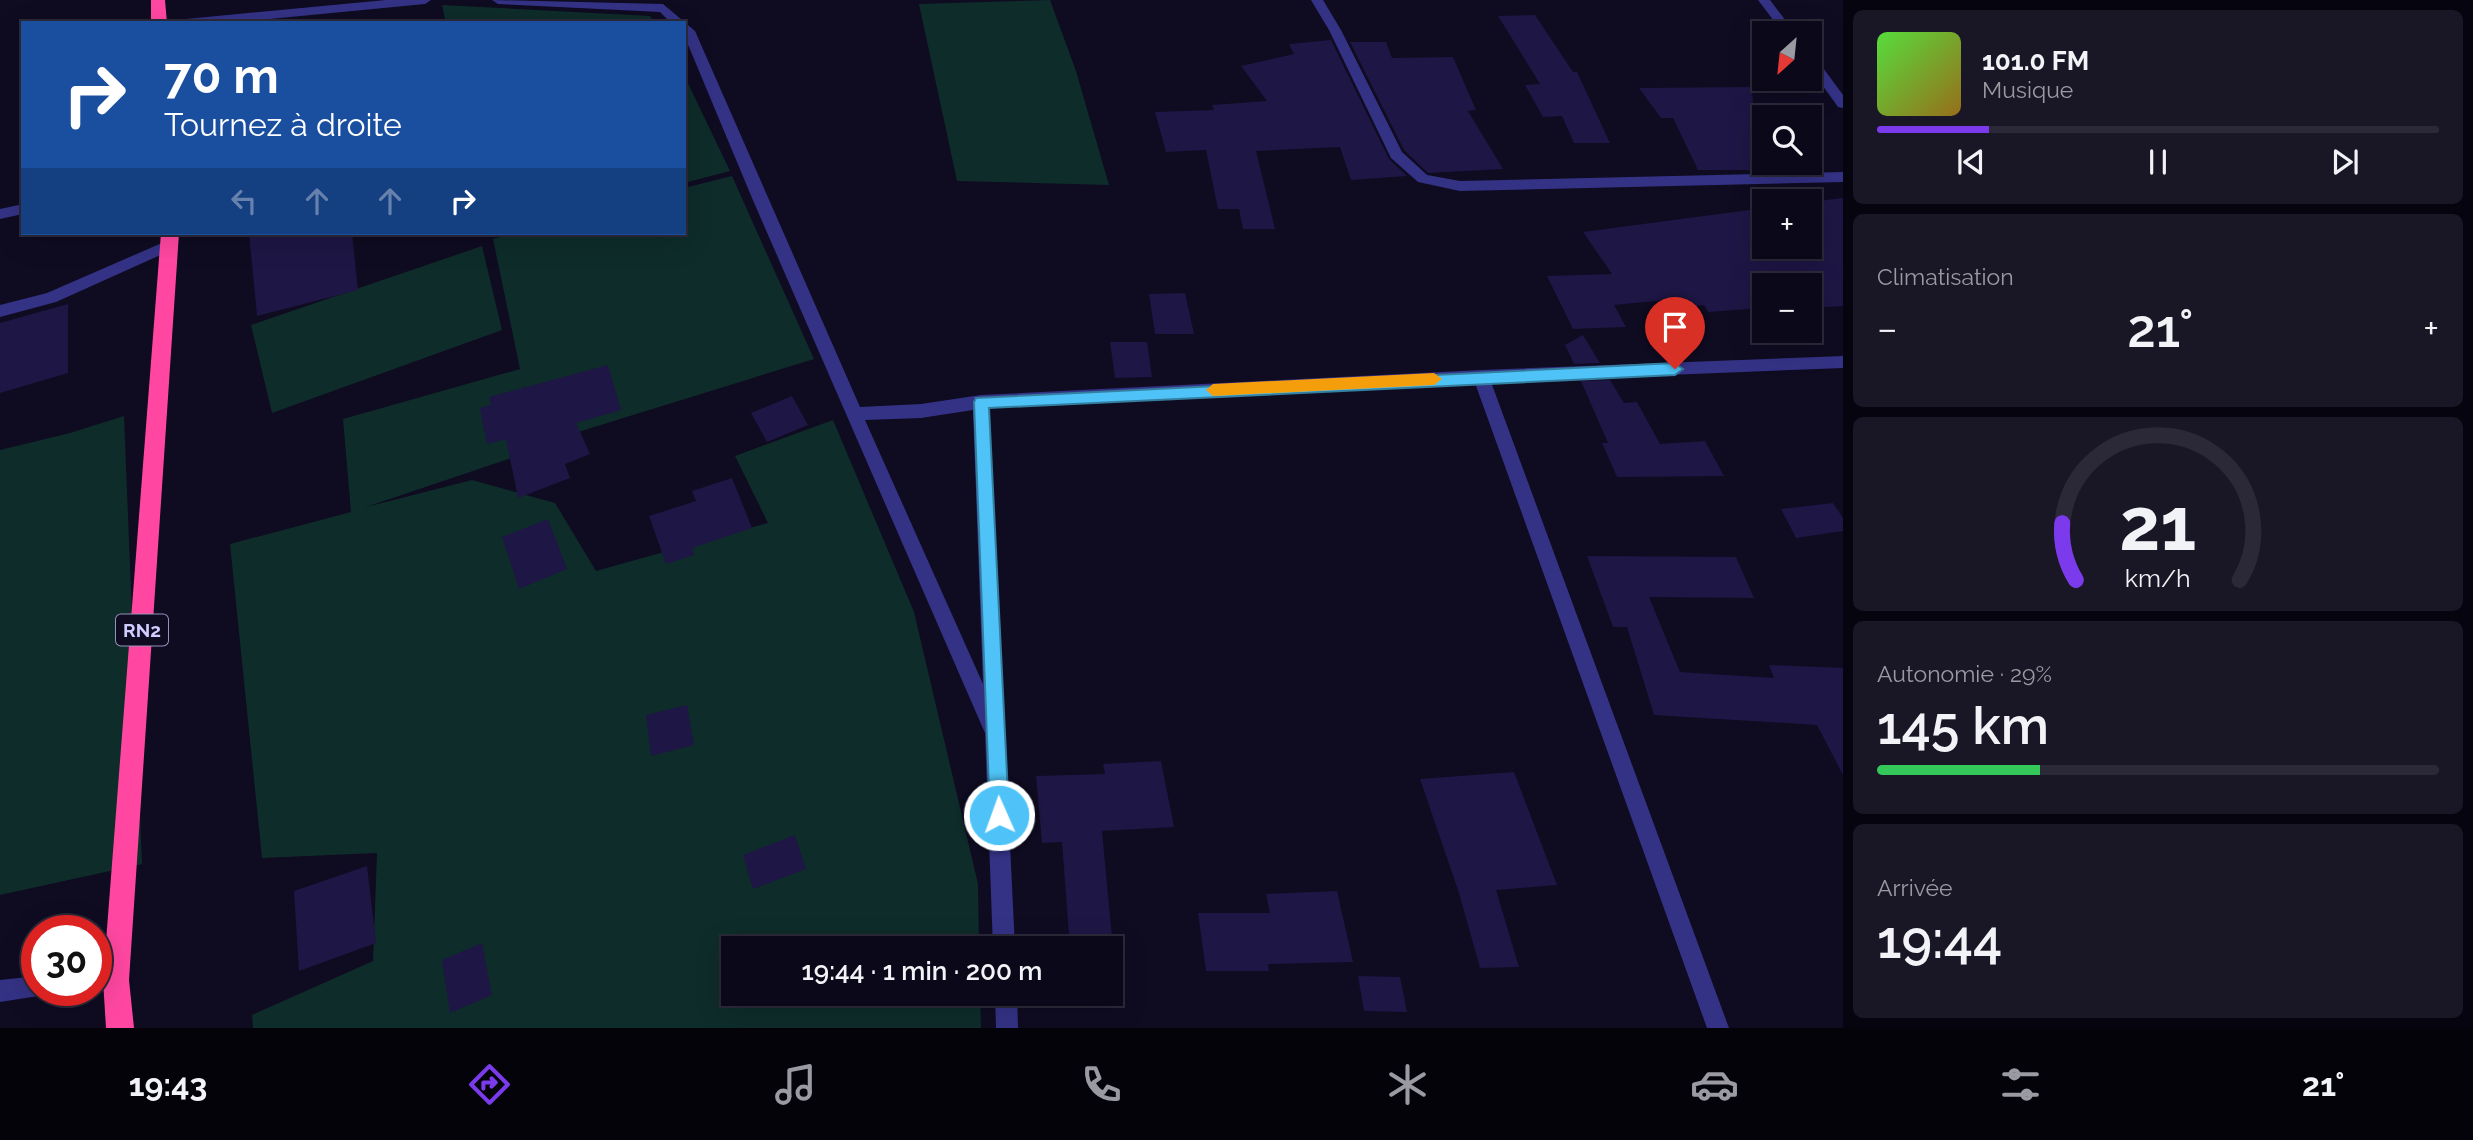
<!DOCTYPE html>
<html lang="fr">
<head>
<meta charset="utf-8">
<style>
  :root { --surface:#0b0819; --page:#191626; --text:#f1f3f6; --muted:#9a9aa2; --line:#2b2938; --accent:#7c3aed }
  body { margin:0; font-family:Raleway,sans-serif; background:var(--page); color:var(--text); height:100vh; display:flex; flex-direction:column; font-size:26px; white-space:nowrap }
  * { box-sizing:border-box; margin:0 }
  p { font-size:23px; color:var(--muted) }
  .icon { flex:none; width:38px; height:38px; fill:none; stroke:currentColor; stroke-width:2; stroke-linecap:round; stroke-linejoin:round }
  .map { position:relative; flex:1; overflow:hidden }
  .panel { display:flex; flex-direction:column; gap:10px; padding:10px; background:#06040e; width:630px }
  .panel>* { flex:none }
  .guide { position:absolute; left:21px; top:21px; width:665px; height:214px; border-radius:0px; box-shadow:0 7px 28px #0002,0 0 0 2px var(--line); background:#1a4fa0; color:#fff; overflow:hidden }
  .needle { width:46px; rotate:207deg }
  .buttons { position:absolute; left:1752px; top:21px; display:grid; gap:14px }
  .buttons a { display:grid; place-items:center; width:70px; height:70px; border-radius:0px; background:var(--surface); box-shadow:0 7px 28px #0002,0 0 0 2px var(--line); font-size:35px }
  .speed { position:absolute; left:21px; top:915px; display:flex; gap:14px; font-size:35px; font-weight:700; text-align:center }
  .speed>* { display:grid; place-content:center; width:91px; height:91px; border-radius:50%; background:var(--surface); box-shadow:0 7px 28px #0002,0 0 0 2px var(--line); line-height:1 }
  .speed .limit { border:10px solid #d22; background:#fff; color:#111 }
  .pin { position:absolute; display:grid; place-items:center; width:60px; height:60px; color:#fff; margin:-72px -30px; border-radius:50% 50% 50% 0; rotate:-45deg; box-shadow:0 0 7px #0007 }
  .pin .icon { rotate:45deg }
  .me { position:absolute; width:77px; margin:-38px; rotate:358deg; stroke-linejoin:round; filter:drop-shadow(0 0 5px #0008) }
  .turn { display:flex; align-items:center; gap:24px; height:147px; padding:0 28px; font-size:32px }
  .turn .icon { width:91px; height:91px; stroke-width:2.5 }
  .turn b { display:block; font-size:49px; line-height:60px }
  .lanes { display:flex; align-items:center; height:66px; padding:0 28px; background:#0003; justify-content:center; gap:35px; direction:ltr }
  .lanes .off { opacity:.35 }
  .big { font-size:52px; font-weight:600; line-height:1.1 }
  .panel .card { flex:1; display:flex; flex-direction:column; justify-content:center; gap:10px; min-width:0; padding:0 24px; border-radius:10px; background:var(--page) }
  .panel .dial { align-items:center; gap:0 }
  .dial svg { height:182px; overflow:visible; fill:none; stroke:var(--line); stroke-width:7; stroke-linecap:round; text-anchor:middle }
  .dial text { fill:var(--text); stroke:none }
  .song { display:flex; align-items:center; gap:21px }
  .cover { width:84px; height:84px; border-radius:10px; background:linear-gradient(135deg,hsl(110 70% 55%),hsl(40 70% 35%)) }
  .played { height:7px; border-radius:4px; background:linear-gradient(90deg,var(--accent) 20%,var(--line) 20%) }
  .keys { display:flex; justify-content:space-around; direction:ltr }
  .heat { display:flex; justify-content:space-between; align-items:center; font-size:38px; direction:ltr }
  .charge { height:10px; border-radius:5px; background:linear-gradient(90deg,#34c759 29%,var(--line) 0) }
  .trip { position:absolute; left:721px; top:936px; width:402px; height:70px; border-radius:0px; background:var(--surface); box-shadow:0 7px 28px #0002,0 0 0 2px var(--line); font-weight:600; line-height:70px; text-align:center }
  .dock { display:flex; height:112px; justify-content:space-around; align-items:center; background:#04030a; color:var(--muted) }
  .dock .icon { width:49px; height:49px }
  .dock .selected { color:var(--accent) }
  .dock b { font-size:32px; color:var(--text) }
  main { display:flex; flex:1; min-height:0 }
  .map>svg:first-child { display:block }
  .green { fill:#0e2c2a }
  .building { fill:#1e1644 }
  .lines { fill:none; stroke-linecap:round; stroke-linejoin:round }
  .minor { fill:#343285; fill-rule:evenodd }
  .highway { fill:#ff47a1; fill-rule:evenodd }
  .route { fill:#4fc3f7; stroke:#337fa1; stroke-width:2 }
  .slow { fill:#f59e0b }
  .labels { text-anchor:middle; stroke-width:7; stroke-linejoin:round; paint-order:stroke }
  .shield { fill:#0f0b21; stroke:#9792bc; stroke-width:2 }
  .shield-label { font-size:19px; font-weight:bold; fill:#d1ccff }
</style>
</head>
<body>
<main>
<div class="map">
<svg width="1843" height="1028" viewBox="0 0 1843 1028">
  <rect width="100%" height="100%" fill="#0f0b21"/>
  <path class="green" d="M1050,0L1076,71L1109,185L957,181L919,4Z
    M442,5L650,16L655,23H446Z
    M684,75L730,171L684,183Z
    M732,176L814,359L575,433L534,434L523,383L532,451L366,507L472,480L555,503L596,571L768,523L735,456L833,420L914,612L978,884L979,948H733V994H980L981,1028H253L252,1015L373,961L377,853L262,858L230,544L351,512L343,419L520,369L493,239L515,233H684V188Z
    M482,246L502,330L272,413L251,325Z
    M124,416L142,864L0,895V450L70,433Z"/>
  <path class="building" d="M1535,15L1573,72H1577L1610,143H1574L1562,116L1543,117L1525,85L1540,84L1498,16Z
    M1331,40L1389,159L1407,176L1351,180L1340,147L1256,151L1275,229H1243L1239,209H1218L1206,150L1166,152L1155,112L1214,110L1212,105L1267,101L1241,66L1294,54L1289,44Z
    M1350,42H1386L1392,58L1453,57L1476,110L1468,111L1503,169L1428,173L1404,150Z
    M1752,87L1753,105H1762L1772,117H1764V163L1810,162L1816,170H1698L1673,118H1661L1639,88Z
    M1843,198V306L1810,308V285H1764V308L1708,312L1704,305L1690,307L1685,298L1614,305L1626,327L1573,329L1547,276L1612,274L1583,232L1764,208V247H1810V202Z
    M249,233H352L358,290L257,316Z
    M1185,293L1194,334H1155L1149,294Z
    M68,304V373L0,393V323Z
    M1583,335L1600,363L1574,364L1565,345Z
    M1110,342H1147L1152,377L1115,378Z
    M608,365L621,410L576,423L590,454L565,464L570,478L518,498L506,439L487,444L480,408L491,405L489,397Z
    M1610,380L1624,403L1637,402L1660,444L1705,441L1724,476L1617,477L1602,443H1608L1581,381Z
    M792,396L808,425L767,442L751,413Z
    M732,478L752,528L692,548L694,555L666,564L649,516L696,501L692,491Z
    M1833,503L1843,518V531L1796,538L1781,509Z
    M548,519L567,569L519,589L502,537Z
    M1587,556L1736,557L1754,598L1649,597L1680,672L1774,678L1769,665L1843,668V775L1817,725L1654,715L1627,627H1613Z
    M687,705L694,745L651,756L646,715Z
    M1161,761L1174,827L1102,831L1113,948H1070L1062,842L1042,843L1036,776L1105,774L1103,764Z
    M1514,772L1557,885L1496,890L1519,967L1480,968L1459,893L1420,779Z
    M795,835L806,869L753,889L743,855Z
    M367,866L376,943L299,971L294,891Z
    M1337,891L1353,962L1268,964L1269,971H1206L1198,913H1270L1266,894Z
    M482,943L492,995L450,1013L442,960Z
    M1358,976L1400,977L1407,1012L1364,1011Z"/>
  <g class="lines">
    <path class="minor" d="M386,0H431L425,4L229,23H180L186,19Z
      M492,0L663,4L695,31L860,407L921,404L981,395L1481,370L1843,356V368L1491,382L1729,1028H1707L1475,383L989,408L1015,948H993L985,733L752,198L684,35V23H671L660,12L498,4ZM973,410L983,684L865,420L921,418Z
      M1311,0H1323L1341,30L1402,152L1427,175L1460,181L1843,172V182L1460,191L1418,182L1391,158L1329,30Z
      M1758,0H1770L1795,33H1783Z
      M1810,56L1815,57L1843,95V108L1838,107L1810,68Z
      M23,204V214L0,219V209Z
      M171,239L178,244L176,248L56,302L0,317V305L47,293Z
      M116,969L124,972L127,980L124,988L116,991L92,990H96V970Z
      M37,976V990H47L45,995L0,1002V980Z
      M995,994H1017L1018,1028H996Z"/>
    <path class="highway" d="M151,0H165L167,23H151Z
      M161,233H179L129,980L134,1028H106L103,980Z"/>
  </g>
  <path class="route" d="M1675,363L1683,369L1675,375L989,408L1009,815L1006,822L999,825L993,822L990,815L974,402L976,398Z"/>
  <path class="slow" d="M1434,373L1442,379L1434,385L1213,396L1206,390L1213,384Z"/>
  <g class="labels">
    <rect class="shield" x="116" y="614.5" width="52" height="31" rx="5"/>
    <g class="shield-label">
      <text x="142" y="637">RN2</text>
    </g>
  </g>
</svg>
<div class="buttons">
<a><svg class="needle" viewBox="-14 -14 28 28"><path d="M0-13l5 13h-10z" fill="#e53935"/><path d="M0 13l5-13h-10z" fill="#9a9aa2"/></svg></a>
<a><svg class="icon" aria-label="search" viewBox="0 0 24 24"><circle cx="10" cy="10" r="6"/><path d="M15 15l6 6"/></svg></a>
<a>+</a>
<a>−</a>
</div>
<div class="speed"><div class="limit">30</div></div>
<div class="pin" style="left:1675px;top:369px;background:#d93025"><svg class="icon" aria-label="arrive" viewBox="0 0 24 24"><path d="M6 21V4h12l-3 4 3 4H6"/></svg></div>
<svg class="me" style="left:999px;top:815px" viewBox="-20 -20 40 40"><circle r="17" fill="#4fc3f7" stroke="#fff" stroke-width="3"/><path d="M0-11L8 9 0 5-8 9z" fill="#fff"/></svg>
<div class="trip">19:44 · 1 min · 200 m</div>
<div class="guide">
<div class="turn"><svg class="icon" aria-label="right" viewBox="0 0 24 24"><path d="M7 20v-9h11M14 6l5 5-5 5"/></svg><div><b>70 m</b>Tournez à droite</div></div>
<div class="lanes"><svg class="icon off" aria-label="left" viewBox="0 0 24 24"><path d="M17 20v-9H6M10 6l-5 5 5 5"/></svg><svg class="icon off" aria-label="ahead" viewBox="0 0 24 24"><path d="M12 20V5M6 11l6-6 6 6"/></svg><svg class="icon off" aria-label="ahead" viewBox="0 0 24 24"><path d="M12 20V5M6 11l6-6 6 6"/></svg><svg class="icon" aria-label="right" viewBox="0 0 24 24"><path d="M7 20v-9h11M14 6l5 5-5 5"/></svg></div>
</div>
</div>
<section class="panel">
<div class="card">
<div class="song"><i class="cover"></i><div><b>101.0 FM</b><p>Musique</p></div></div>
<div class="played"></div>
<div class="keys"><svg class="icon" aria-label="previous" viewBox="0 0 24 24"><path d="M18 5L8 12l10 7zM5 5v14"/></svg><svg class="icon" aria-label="pause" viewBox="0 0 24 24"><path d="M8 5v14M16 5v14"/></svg><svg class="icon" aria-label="next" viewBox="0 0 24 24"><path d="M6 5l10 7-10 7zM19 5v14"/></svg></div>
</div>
<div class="card"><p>Climatisation</p>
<div class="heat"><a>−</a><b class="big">21°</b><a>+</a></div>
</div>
<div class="card dial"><svg viewBox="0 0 100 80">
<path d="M14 69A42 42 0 1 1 86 69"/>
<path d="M14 69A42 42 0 0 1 8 44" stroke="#7c3aed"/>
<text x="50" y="56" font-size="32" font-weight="700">21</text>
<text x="50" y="72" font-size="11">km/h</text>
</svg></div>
<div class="card"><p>Autonomie · 29%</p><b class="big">145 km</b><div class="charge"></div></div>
<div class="card"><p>Arrivée</p><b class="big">19:44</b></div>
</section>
</main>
<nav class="dock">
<b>19:43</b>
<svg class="icon selected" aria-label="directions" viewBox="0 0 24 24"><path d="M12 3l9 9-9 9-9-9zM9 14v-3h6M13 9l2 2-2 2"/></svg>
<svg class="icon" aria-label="music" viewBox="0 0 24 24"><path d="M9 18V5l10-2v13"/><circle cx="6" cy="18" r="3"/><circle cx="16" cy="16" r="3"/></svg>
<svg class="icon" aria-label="phone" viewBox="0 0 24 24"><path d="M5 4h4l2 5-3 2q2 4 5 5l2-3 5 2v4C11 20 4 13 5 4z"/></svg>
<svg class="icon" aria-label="climate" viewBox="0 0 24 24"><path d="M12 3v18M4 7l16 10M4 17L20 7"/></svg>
<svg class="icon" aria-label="car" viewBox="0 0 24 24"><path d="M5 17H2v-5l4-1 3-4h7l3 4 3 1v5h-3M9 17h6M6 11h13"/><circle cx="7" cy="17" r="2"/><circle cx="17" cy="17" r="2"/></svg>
<svg class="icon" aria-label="filters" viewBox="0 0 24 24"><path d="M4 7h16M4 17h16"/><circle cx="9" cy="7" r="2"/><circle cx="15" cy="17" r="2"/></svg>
<b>21°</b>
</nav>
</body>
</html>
